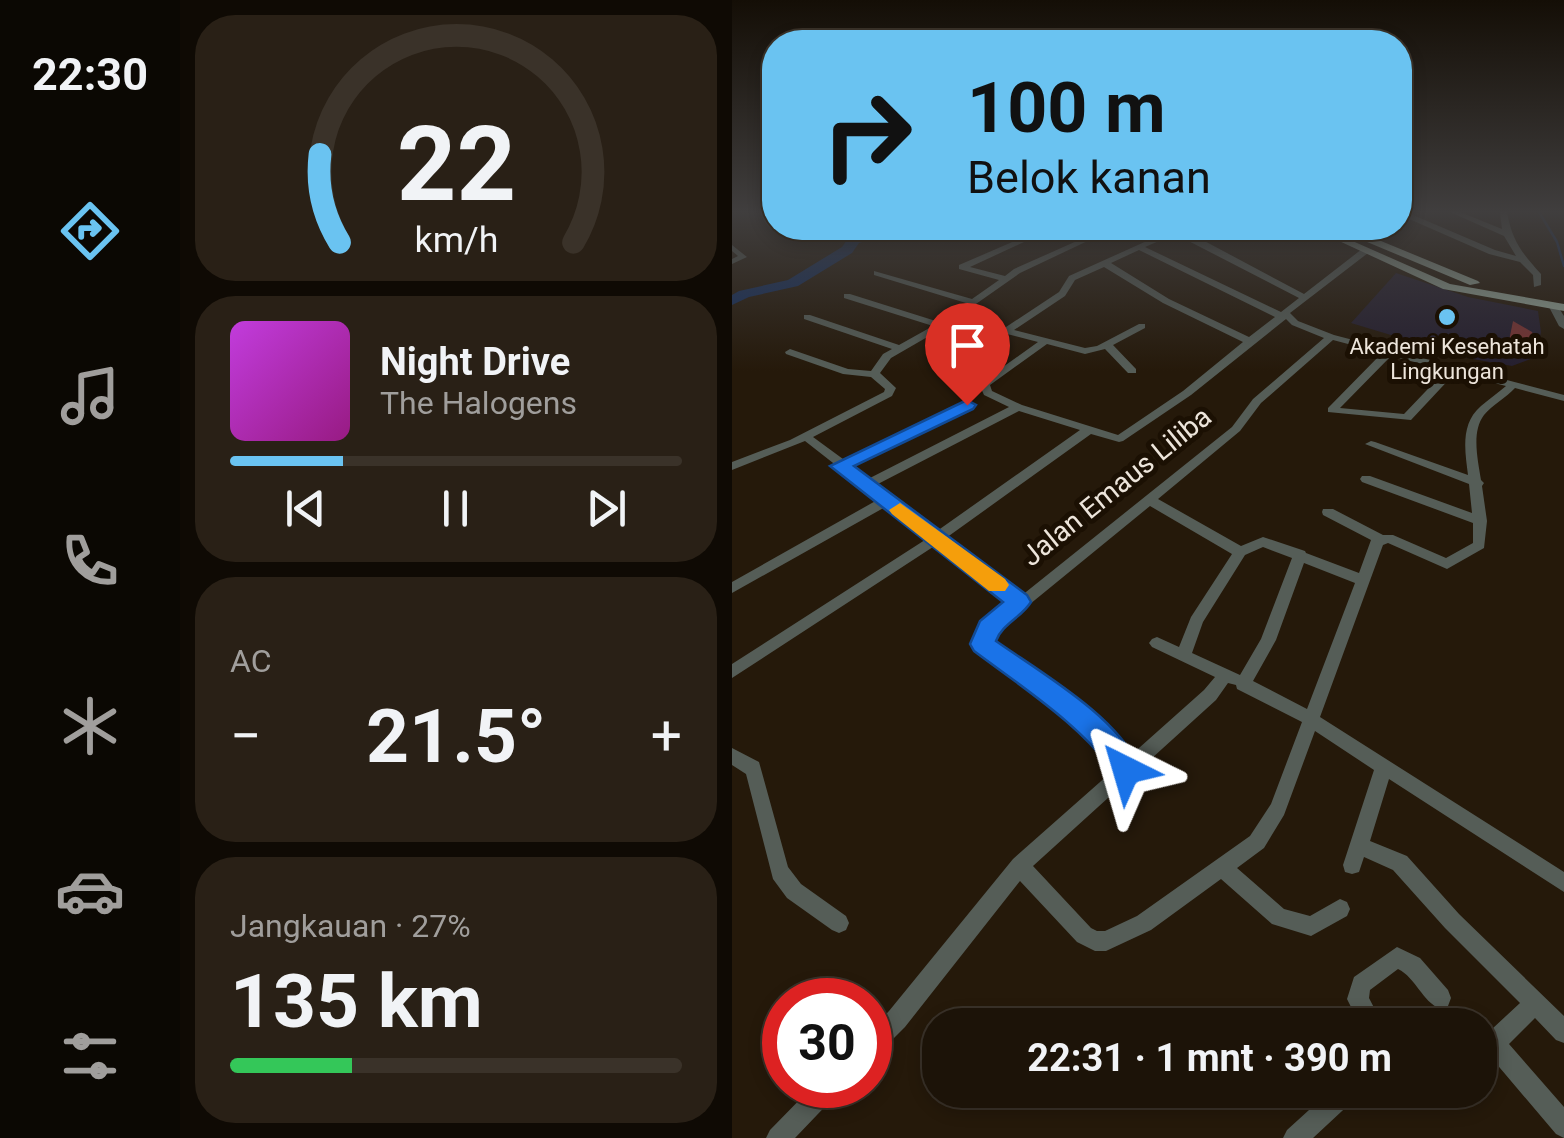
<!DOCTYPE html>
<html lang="id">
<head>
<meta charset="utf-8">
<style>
  :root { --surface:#1c1308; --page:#292016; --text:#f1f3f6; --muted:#a09e9c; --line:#3a3229; --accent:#6ac3f1 }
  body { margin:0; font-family:Roboto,sans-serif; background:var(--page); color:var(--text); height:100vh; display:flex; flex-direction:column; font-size:38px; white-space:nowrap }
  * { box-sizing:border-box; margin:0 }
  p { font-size:32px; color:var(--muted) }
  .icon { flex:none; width:55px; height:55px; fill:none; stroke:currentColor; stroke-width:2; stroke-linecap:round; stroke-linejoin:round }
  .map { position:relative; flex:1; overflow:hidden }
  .details { display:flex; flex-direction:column; gap:15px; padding:15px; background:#0f0a04; width:552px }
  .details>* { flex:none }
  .hud { position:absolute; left:30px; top:30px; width:650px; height:210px; border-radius:40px; box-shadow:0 5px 15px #0003,0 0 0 2px var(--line); background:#6ac3f1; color:#111; overflow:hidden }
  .speed { position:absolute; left:30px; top:978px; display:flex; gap:20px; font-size:50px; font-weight:700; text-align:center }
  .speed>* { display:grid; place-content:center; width:130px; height:130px; border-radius:50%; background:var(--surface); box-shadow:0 5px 15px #0003,0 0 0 2px var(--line); line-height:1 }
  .speed .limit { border:15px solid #d22; background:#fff; color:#111 }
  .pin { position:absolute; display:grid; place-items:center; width:85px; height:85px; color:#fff; margin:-102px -42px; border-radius:50% 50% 50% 0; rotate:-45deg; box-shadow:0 0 10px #0007 }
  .pin .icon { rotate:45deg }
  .me { position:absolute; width:110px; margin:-55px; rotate:320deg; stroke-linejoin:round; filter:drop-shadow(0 0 8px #0008) }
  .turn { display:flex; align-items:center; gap:35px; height:210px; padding:0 40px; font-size:45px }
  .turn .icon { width:130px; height:130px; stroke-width:2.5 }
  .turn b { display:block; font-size:70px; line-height:85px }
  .big { font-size:75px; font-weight:700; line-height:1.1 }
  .details .widget { flex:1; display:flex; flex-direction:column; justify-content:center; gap:15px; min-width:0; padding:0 35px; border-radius:40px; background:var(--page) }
  .details .dial { align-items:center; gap:0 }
  .dial svg { height:260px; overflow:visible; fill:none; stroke:var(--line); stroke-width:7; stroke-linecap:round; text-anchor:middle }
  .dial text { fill:var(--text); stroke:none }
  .song { display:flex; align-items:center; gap:30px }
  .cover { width:120px; height:120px; border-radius:15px; background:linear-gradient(135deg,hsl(290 70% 55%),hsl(310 70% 35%)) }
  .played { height:10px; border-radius:5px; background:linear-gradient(90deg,var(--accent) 25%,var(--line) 25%) }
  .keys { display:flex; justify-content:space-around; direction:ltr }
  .heat { display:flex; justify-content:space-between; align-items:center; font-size:55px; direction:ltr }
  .charge { height:15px; border-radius:8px; background:linear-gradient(90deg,#34c759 27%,var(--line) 0) }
  .trip { position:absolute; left:190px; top:1008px; width:575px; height:100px; border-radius:40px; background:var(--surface); box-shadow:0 5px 15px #0003,0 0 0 2px var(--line); font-weight:700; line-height:100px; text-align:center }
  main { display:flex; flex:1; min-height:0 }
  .dock { display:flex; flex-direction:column; width:180px; justify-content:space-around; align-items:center; background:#0b0803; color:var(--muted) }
  .dock .icon { width:70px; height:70px }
  .dock .selected { color:var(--accent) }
  .dock b { font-size:45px; color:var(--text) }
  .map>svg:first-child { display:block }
  .education { fill:#251f2f }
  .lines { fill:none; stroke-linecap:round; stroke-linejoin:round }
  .stream { stroke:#132e5f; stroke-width:2.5 }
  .river { fill:#132e5f; fill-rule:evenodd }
  .building { fill:#763333 }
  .minor { fill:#555d57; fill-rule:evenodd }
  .major { fill:#8fa093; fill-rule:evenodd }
  .route { fill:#1a73e8; stroke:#114b97; stroke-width:2.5 }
  .slow { fill:#f59e0b }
  .poi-dot { fill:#6ac3f1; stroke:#1b1003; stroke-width:4 }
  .labels { text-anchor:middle; stroke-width:10; stroke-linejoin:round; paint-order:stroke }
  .far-poi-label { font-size:22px; fill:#ede5db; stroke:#1b1003 }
  .street-label { font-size:28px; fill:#ede5db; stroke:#1b1003 }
</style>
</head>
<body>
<main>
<nav class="dock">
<b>22:30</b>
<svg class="icon selected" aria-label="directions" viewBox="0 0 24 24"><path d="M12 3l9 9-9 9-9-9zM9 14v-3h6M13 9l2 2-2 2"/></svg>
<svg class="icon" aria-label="music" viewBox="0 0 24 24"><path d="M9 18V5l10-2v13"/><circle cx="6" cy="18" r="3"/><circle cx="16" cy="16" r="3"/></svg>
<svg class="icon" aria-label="phone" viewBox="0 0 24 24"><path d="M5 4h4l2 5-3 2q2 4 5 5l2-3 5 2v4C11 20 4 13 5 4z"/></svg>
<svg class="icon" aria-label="climate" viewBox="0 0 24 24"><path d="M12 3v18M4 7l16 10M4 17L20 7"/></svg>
<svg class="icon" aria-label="car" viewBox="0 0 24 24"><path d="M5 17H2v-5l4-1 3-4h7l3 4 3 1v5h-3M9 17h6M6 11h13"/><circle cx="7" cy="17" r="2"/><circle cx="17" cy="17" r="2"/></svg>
<svg class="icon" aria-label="filters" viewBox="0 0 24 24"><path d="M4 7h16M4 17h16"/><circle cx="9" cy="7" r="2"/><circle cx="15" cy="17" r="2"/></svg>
</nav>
<section class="details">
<div class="widget dial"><svg viewBox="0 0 100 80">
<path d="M14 69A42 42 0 1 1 86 69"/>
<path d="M14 69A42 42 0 0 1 8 42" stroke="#6ac3f1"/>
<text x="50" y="56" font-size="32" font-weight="700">22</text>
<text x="50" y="72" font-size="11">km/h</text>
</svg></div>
<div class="widget">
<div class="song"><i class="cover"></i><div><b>Night Drive</b><p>The Halogens</p></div></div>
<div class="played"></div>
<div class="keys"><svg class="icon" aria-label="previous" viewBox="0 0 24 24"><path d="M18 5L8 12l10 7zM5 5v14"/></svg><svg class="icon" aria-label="pause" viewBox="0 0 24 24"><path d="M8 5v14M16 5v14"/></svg><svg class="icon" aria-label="next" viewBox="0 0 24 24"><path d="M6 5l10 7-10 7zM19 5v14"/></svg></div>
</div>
<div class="widget"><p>AC</p>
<div class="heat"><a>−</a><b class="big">21.5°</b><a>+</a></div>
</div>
<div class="widget"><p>Jangkauan · 27%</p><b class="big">135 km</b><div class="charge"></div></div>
</section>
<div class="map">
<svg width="832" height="1138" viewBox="0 0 832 1138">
  <rect width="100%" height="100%" fill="#25190a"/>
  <path class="education" d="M664,273L736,297L806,311L809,332L804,357L780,366L735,358L619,323Z"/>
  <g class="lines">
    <path class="stream" d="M807,212L825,242L832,266"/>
    <path class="river" d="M154,228H173L127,243L120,253L66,286L17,297L0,305V295L7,291L56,280L110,247L117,237Z"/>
  </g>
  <path class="building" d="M781,321L800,332L803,338L801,350L782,355L775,351Z"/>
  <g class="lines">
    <path class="minor" d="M28,212H34L42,228L56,231V235C41,235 33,224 28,212Z
      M668,212H674L763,250L784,256L772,236L718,212H728L770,229L768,212H775C780,241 790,253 809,274V285L802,287L801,275L788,262L757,254L668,215Z
      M313,228H322L238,267L273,276L282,269L374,228H383L288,273L204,332L159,358L148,373L164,388L160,396L81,437L111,459L231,403H239V407L118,465L136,479L277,407L252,395L247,384L306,342L271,333V329L327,292L337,276L437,231L434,228H448L572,294L630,249H636V253L558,313L566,321L602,335L832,395V401L783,388C774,398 760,405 752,415C739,432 746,460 749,480L752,483L750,486L755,521L752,548L715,569L656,543L651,545L588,717L832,872V892L657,779L638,841L675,856L727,914L832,1016V1043L824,1040L803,1018L777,1044L832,1107V1138L824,1134L757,1055L754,1047L760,1029L788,1003L713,928L661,870L632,857L627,872L620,874L613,872L611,865L642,770L583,731L552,815L532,848L505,868L552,909L578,916L608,899L615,902L618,909L615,916L579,936L540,924L489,879L419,930L374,951H363L345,942L288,881L173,1027L146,1054L138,1057V1031L157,1011L281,859L385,767L383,762L324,707L252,655L243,644L247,630L279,604L204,545L0,678V664L196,538L155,506L0,593V582L147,499L73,441L0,470V462L58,440L152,392L153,389L139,377L111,374L54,354L53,352L58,349L116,369L139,371L151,354L160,349L72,319V315H78L167,345L201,326L112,298V294H118L207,322L234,303L142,275V271L240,299L267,280L227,269V265ZM443,234L567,298L549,312L413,247ZM407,250L543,317L517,337L437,299L379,263ZM372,267L431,303L511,342L451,391L386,435L290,405L260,391L258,385L315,344L353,354L373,349L396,373H404V369L381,345L413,328V324H407L365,346L353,348L282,330L333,296L343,280ZM554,319L560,325L592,338L521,399L500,427L289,596L214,538L359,434L387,442L391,441L459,395ZM601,340L650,353L596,408V412L679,420L723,373L774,386C766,393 757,399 749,406C728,424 733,451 736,475L643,442L639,441L633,444L737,484L740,513L638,476H630L628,479L630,482L741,523V543L714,558L661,535H651L601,509H591L590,512L591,515L639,540L627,573L574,553L573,551L531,537L509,546L426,499L508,431L529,403ZM659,356L714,370L672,414L608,408ZM287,411L348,430L205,531L144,485ZM418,506L500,554L459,617L447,647L425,637L420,639L417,643L420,647L483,677L472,690L398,756L336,697L259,642V636ZM531,547L560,558L529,639L508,675L460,653L471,622L513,555ZM572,563L623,583L575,709L521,681L544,640ZM496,683L504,685L505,689L570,722L539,804L518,836L405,916L373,931H365L359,928L301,866L484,700Z
      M0,245L15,257L0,264V259L6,256L0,251Z
      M822,304L825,305L832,316V329L827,326L817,307Z
      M0,748L27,762L56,867L69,884L114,916L117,923L114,930L107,933L100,930L55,898L41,879L14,774L0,765Z
      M665,947L688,958L716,990L719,998L716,1006L708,1009C690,1001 684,978 666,969L638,990L637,998L651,1025H628L615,999L622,977Z
      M82,1085H109L106,1093L63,1138H34L38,1130Z
      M599,1090H627L624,1098L581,1138H551L555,1130Z"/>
    <path class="major" d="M579,228H591L718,284L832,304V311L711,289Z
      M632,234L746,281L748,283L738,285L628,239V235Z"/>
  </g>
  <linearGradient id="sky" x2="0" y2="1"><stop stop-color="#140e06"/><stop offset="0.57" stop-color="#403e3e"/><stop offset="1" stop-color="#403e3e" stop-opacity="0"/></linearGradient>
  <rect width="832" height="371" fill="url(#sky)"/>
  <path class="route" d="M235,400L244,405L241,409L122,466L295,595L299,602C290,617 270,624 264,641C308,672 390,719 408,770L404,779L394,783L384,779C363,734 283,682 242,651L238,644L248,621L271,602L98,466Z"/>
  <path class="slow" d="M168,503L273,579L277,585L273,591H257L160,514L157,510Z"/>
  <circle class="poi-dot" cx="715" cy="317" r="10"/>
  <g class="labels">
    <g class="far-poi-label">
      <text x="715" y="354">Akademi Kesehatah<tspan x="715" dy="25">Lingkungan</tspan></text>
    </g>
    <g class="street-label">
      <text transform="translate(384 486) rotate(-39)" y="10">Jalan Emaus Liliba</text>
    </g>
  </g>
</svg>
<div class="speed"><div class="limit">30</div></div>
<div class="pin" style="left:235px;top:405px;background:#d93025"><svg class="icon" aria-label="arrive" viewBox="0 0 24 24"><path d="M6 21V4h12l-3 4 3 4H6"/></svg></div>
<svg class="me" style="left:394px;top:770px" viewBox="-20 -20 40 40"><path d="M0-17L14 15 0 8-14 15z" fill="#1a73e8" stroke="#fff" stroke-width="4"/></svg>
<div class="trip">22:31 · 1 mnt · 390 m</div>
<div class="hud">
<div class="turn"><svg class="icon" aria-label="right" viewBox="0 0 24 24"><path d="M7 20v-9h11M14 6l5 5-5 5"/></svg><div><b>100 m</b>Belok kanan</div></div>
</div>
</div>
</main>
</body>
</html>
